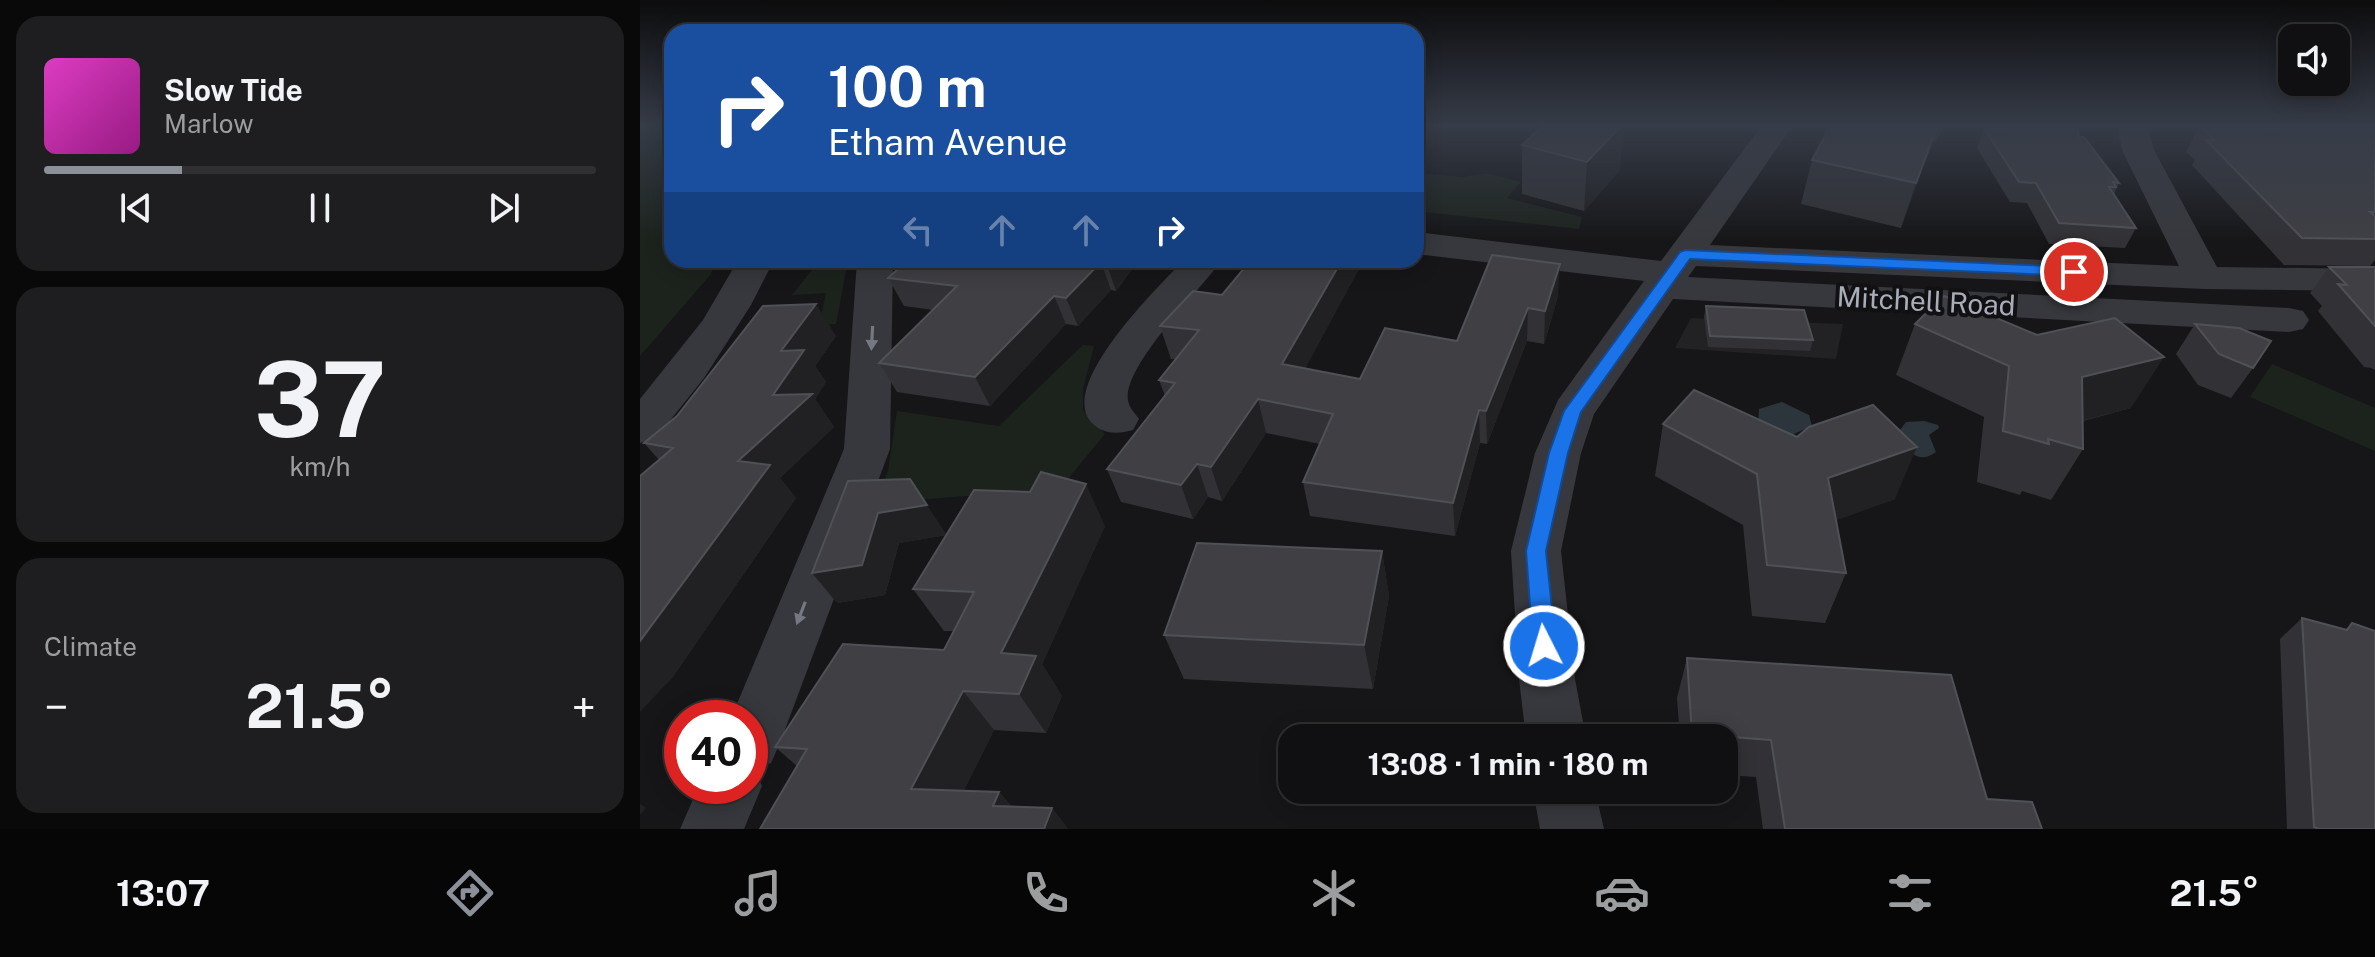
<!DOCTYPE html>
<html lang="en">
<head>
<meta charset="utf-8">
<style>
  :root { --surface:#101012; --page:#1e1e20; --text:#f1f3f6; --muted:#9c9d9f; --line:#303032; --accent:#8c9099 }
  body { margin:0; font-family:"Public Sans",sans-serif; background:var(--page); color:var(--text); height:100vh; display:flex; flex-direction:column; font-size:30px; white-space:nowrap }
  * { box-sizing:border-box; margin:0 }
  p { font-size:26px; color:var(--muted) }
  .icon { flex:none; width:44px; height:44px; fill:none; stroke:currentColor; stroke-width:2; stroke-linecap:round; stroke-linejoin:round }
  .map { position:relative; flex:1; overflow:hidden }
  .drawer { display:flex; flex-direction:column; gap:16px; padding:16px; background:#09090a; width:640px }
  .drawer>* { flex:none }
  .top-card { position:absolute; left:24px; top:24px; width:760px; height:244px; border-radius:24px; box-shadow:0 4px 20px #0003,0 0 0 2px var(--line); background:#1a4fa0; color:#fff; overflow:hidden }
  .buttons { position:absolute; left:1638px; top:24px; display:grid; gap:16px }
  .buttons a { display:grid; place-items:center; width:72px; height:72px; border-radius:16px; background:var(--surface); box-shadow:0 4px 20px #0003,0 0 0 2px var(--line); font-size:40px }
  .speed { position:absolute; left:24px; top:700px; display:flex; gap:16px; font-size:40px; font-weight:700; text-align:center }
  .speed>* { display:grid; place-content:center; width:104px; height:104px; border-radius:50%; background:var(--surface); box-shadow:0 4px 20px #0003,0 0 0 2px var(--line); line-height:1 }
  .speed .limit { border:12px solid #d22; background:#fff; color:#111 }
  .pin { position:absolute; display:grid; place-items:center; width:68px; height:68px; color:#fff; margin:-34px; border:4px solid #fff; border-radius:50%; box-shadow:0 2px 8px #0007 }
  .me { position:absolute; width:88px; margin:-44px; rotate:355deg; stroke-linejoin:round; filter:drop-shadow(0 0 6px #0008) }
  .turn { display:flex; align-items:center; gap:28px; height:168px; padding:0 32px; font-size:36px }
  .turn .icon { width:104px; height:104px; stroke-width:2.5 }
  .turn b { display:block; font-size:56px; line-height:68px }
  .lanes { display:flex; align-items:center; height:76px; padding:0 32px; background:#0003; justify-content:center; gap:40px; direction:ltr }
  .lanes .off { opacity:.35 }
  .big { font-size:60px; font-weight:700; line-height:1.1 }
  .drawer .tile { flex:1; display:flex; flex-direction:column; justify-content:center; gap:12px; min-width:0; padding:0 28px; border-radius:24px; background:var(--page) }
  .drawer .dial { align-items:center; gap:0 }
  .dial b { font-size:104px; line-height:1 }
  .song { display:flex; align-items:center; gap:24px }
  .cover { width:96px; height:96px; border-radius:12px; background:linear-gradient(135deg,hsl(310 70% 55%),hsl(310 70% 35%)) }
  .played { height:8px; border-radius:4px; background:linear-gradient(90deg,var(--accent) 25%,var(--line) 25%) }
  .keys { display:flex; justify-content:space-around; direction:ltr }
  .heat { display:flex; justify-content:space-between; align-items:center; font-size:44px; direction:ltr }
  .trip { position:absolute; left:638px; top:724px; width:460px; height:80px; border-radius:24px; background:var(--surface); box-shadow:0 4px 20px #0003,0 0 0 2px var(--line); font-weight:700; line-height:80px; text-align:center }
  .menu { display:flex; height:128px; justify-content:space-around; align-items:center; background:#060607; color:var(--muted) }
  .menu .icon { width:56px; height:56px }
  .menu .active { color:var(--accent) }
  .menu b { font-size:36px; color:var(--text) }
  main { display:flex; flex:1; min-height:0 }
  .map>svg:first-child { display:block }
  .built { fill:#222225 }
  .green { fill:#1c231d }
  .water { fill:#2c353c }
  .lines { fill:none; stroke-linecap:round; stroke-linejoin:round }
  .minor { fill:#37383d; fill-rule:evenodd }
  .wall { fill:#323236 }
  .shaded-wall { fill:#212124 }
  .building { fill:#3f3f44; stroke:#4f5156; stroke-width:2 }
  .oneway { fill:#757881 }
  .route { fill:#1a73e8; stroke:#114b97; stroke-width:2 }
  .labels { text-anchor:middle; stroke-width:8; stroke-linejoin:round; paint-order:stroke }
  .street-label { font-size:28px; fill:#a8adb8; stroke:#111113 }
</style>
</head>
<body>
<main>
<section class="drawer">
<div class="tile">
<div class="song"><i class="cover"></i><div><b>Slow Tide</b><p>Marlow</p></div></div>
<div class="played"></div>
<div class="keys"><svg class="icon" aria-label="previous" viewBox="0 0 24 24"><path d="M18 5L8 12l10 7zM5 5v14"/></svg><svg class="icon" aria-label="pause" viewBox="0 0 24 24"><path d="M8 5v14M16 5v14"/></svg><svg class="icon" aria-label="next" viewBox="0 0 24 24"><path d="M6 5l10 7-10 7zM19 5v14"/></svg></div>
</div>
<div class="tile dial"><b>37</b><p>km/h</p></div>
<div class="tile"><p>Climate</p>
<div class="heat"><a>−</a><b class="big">21.5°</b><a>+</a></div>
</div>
</section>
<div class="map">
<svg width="1735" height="829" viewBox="0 0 1735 829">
  <rect width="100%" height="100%" fill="#161618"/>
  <path class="built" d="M1051,318L1203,324L1196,359L1035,348Z"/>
  <path class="green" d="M0,125H32V260H76L71,274L0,356Z
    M776,173L823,177L846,173L881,182L867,198L942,217L939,229L776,211Z
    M180,260H208L196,324L179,325L186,293L152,295Z
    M443,345L454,346L443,389V410L465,434L417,492L403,490L237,503L248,471L257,411L359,426Z
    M1632,364L1735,408V451L1610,397Z"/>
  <path class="water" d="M1142,402L1169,415L1172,426L1147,437L1118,423L1119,409Z
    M1284,421L1298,425L1299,428L1289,435L1296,452C1277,466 1267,449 1257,434L1266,422Z"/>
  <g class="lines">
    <path class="minor" d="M1122,125H1153L1070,245L1539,266L1482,150L1477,125H1507L1514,150L1577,267L1735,269V291L1564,289L1056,266L1048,277L1649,308L1663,311L1669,320L1663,329L1649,332L1033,299L954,414L941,453L921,551L935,679L946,738H886L879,679L871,551L895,453L918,400L1004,281L776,254V232L1021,261Z
      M98,260H134L111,305L64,378L16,438L0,443V399L63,320Z
      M217,260H253L250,449L140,743L131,763L115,769L122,786L104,829H40L59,786H110V718H91L204,449Z
      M544,260H582C564,286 476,372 489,404C490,408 496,415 499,419L493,430C478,434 464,435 452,423C416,386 519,286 544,260Z
      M893,790H955L964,829H900Z"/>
  </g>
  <path class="wall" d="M1186,125H1303L1297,141L1292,140L1261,228L1161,204L1172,160L1186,134H1184Z
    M1359,125H1437L1439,137L1479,183L1474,194L1496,228L1485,248L1409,244L1387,203L1370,202L1337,148L1344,128L1360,129Z
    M1611,125H1735V260L1730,266L1644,265L1552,165L1555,160L1546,152L1560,126L1612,128Z
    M882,145L980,170L944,211L882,194Z
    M852,255L918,296L904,344L887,341L847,444L840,443L815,536L670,516L663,482L680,444L626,433L582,501L568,497L553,519L481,502L467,469L525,396L519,380L536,359H531L520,326L582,295L721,265L665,368L720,379L817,341Z
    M268,260H499L476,291L471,290L438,326L426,324L350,406L257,392L239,363L293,310L264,306L248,278Z
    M1689,267H1735V370L1731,368L1724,367L1678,311L1682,306L1670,293Z
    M1066,306L1173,340L1170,351L1068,347L1064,317Z
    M1275,324L1491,408L1443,421V449L1411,500L1382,491L1380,495L1337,482L1344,417L1256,375Z
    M1555,324L1613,368L1591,398L1558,385L1536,354Z
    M196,336L175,366L186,382L175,399L194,427L140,478L156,498L32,678L19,460L4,443Z
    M1023,424L1255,499L1196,520L1206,573L1185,623L1112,616L1103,525L1015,476Z
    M208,481L307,534L465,526L402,664L422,696L406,733L354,730L324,790L359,792L372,807L412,808L428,829H120L157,766L135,747L304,650L314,631H304L273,589L306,535L259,543L245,595L197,603Z
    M742,551L749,596L733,689L544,679L524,635Z
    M1662,618L1705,630L1712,623L1735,829H1647L1640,639Z
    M1047,658L1347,799L1402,829H1123L1116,777L1084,775V738H1040L1037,698Z"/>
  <path class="shaded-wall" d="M982,125H984L980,170L944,211L947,162Z
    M1296,130L1281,173L1261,228L1276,183Z
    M468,260H499L476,291L466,262Z
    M702,260H721V265L650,397L642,364Z
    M461,262L471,290L438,326L426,298Z
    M920,264L918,296L904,344L905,311Z
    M414,296L426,324L350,406L335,377Z
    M176,304L196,336L175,366L186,382L175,399L194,427L140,478L156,498L32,678L0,712V641L133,395L141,351Z
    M888,308L887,341L847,444L846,411Z
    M1524,357L1491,408L1413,428L1442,377Z
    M618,399L626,433L582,501L571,467Z
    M839,410L840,443L815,536L813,503Z
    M1277,447L1255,499L1170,530L1188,478Z
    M557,464L568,497L553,519L541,485Z
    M446,484L465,526L402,664L422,696L406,733L379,694L361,653Z
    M287,505L307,535L259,543L245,595L197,603L172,573L238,513Z
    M742,551L749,596L733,689L724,645Z
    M323,691L354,730L307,825L271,789Z
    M359,792L389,828L353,806Z
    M0,804L6,808L0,815Z
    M412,808L428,829H404Z"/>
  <path class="building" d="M903,125H982L947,162L882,145Z
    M1191,125H1297L1296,130L1276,183L1172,160Z
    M1369,125H1437L1439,137H1444L1479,183L1473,182L1476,187H1469L1496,228L1419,223L1396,183L1379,182L1344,128L1369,129Z
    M1636,125H1735V212H1730L1735,216V239L1662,238L1566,140H1574L1560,126L1638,128Z
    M852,255L920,264L905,311L888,308L846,411L839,410L813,503L663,482L693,414L618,399L571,467L557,464L541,485L467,469L535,383L519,380L559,330L520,326L553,291L582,295L611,260H702L642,364L720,379L745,328L817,341Z
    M268,260H468L466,262H461L426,298L414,296L335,377L239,363L317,286L248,278Z
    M1689,267H1735V326L1698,284L1707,285Z
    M1304,296L1397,335L1475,318L1524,357L1442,377L1443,449L1408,439L1409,444L1363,431L1369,366L1275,324Z
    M176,304L141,351L164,350L133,395L172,394L98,461L130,465L0,641V476L33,448L4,443L37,416L123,306Z
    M1066,306L1164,310L1173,340L1070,336Z
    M1555,324L1599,328L1631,341L1613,368L1579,354Z
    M1054,390L1157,437L1169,427L1233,405L1277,447L1188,478L1206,573L1127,565L1117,474L1023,424Z
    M401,472L446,484L361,653L396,656L379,694L323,691L271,789L359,792L353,806L412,808L404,829H120L167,749L135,747L203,644L304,650L334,592L273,589L334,490L390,492Z
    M270,479L287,505L238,513L222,565L172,573L208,481Z
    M557,543L742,551L724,645L524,635Z
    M1662,618L1707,630L1712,623L1735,631V829H1679L1674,827Z
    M1047,658L1311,675L1347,799L1392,802L1402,829H1145L1131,740L1052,734Z"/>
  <defs><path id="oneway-solid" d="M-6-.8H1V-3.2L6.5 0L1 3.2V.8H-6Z" transform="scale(2)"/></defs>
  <g class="oneway">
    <use href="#oneway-solid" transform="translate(232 338) rotate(93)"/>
    <use href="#oneway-solid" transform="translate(161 613) rotate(111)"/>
  </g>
  <linearGradient id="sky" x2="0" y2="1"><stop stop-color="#0c0c0d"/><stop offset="0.52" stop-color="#363c48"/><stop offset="1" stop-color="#363c48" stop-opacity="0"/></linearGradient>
  <rect width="1735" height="241" fill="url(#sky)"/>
  <path class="route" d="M1045,250L1434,267L1441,272L1434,276L1050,259L941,412L928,453L906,551L916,646L912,653L904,656L896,653L893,646L886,551L909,453L924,411L1040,252Z"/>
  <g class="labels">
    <g class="street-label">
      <text transform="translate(1286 301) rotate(3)" y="10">Mitchell Road</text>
    </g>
  </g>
</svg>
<div class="buttons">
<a><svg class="icon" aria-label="sound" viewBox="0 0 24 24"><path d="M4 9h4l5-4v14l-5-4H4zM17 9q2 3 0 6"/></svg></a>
</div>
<div class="speed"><div class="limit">40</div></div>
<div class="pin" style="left:1434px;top:272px;background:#d93025"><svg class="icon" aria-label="arrive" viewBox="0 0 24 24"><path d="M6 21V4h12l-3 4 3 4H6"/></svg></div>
<svg class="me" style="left:904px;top:646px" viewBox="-20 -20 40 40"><circle r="17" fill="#1a73e8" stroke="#fff" stroke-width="3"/><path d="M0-11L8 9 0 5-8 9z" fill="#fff"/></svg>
<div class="trip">13:08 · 1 min · 180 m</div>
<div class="top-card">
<div class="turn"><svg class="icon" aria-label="right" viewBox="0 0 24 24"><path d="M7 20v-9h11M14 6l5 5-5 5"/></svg><div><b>100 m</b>Etham Avenue</div></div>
<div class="lanes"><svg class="icon off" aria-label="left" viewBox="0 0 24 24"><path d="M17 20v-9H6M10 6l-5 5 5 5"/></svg><svg class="icon off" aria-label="ahead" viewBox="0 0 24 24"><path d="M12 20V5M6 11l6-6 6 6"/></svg><svg class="icon off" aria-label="ahead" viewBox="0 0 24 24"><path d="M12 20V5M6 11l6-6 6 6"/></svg><svg class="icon" aria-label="right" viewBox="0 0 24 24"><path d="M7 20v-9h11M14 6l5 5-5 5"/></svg></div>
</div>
</div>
</main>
<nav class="menu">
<b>13:07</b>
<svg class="icon active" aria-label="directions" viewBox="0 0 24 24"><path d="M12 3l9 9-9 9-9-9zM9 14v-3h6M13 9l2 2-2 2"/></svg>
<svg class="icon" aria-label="music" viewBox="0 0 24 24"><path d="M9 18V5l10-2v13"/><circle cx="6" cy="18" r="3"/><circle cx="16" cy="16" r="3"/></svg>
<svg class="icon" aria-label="phone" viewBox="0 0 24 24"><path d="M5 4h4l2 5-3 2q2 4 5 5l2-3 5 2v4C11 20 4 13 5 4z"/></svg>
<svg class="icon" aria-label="climate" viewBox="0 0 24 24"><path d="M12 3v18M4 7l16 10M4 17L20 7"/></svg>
<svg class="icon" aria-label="car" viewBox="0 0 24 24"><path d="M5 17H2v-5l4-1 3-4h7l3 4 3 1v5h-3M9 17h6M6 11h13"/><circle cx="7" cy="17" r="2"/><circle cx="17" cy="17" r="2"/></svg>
<svg class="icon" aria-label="filters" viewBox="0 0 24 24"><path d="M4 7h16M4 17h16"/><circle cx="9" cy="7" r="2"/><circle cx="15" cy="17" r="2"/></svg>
<b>21.5°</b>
</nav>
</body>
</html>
